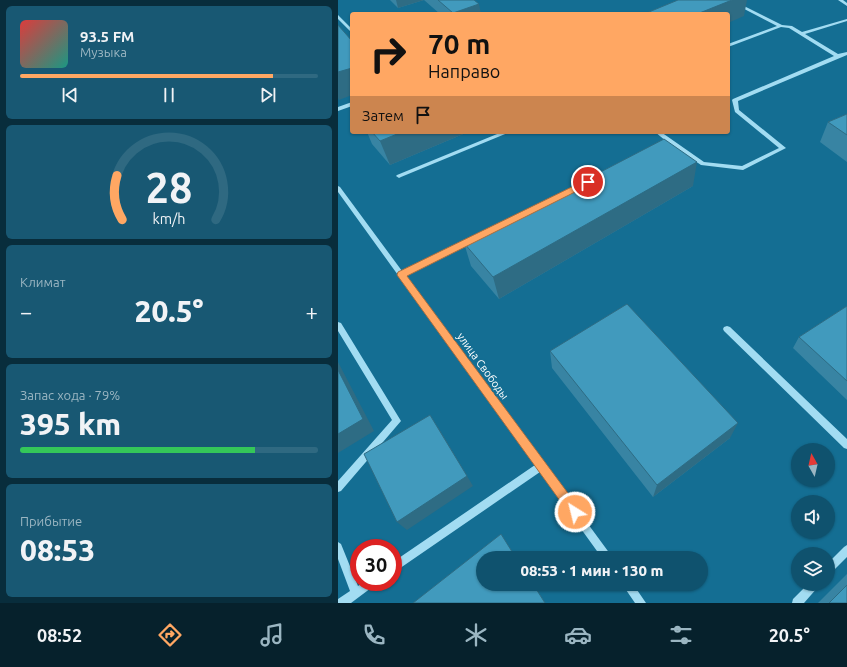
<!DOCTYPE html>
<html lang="ru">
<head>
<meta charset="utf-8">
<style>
  :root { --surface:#0f526e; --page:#185873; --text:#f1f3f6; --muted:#9bb6c2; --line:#2f6981; --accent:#ffa763 }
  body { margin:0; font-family:Ubuntu,sans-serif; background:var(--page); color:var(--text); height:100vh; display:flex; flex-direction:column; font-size:15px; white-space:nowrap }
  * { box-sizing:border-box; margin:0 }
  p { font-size:13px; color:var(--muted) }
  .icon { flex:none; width:22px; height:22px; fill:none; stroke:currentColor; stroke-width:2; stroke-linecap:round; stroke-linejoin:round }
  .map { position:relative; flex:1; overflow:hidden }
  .panel { display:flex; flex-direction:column; gap:6px; padding:6px; background:#082d3c; width:338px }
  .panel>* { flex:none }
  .top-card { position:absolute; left:12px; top:12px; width:380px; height:122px; border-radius:4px; box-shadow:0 1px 3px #0004; background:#ffa763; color:#111; overflow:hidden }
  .needle { width:26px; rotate:352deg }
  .controls { position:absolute; left:453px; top:443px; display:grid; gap:8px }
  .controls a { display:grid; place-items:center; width:44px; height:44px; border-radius:50%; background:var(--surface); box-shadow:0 1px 3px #0004; font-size:20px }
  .speed { position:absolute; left:12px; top:539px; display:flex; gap:8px; font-size:20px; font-weight:700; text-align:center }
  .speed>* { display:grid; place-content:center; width:52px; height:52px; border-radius:50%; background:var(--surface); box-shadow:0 1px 3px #0004; line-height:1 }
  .speed .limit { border:6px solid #d22; background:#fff; color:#111 }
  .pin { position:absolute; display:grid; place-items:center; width:34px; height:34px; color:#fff; margin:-17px; border:2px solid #fff; border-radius:50%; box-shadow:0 1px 4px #0007 }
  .me { position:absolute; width:44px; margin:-22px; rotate:324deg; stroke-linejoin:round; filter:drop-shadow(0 0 3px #0008) }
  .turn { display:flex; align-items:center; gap:14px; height:84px; padding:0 12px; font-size:18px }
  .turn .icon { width:52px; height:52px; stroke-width:2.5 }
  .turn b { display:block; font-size:28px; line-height:34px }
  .then { display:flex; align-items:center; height:38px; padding:0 12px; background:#0003; gap:8px; font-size:15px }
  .big { font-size:30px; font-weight:800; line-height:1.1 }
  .panel .tile { flex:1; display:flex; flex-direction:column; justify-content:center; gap:6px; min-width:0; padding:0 14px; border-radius:6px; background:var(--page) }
  .panel .dial { align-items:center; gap:0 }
  .dial svg { height:104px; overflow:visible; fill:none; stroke:var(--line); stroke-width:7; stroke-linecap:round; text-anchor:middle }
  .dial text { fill:var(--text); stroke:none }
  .song { display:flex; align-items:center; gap:12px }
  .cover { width:48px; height:48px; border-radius:6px; background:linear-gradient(135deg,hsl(0 70% 55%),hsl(170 70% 35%)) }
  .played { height:4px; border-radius:2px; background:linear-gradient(90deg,var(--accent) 85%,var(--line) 85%) }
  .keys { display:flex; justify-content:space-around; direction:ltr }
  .heat { display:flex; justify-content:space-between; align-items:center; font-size:22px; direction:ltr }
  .charge { height:6px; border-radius:3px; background:linear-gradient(90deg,#34c759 79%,var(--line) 0) }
  .trip { position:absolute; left:138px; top:551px; width:232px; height:40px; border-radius:20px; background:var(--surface); box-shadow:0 1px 3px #0004; font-weight:800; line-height:40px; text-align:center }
  .tab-bar { display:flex; height:64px; justify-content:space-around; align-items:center; background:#06212c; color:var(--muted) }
  .tab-bar .icon { width:28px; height:28px }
  .tab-bar .active { color:var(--accent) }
  .tab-bar b { font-size:18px; color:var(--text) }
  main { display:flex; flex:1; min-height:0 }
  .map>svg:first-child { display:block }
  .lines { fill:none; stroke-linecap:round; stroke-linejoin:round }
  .minor { fill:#a2dcf2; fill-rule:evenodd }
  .wall { fill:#3884a3 }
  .shaded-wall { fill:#2e6c84 }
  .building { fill:#419abd; stroke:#2e6c84 }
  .route { fill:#ffa763; stroke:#a66d40 }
  .labels { text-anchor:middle; stroke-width:4; stroke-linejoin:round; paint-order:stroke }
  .street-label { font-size:11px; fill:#fff; stroke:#146e93 }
</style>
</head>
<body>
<main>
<section class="panel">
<div class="tile">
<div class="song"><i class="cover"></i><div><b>93.5 FM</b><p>Музыка</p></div></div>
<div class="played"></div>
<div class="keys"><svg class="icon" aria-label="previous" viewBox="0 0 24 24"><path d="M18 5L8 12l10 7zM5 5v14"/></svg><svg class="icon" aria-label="pause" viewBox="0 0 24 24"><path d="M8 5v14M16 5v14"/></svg><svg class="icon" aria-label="next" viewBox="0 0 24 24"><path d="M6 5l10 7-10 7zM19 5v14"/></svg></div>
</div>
<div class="tile dial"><svg viewBox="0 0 100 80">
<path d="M14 69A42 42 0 1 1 86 69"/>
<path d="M14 69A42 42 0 0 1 10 35" stroke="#ffa763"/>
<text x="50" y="56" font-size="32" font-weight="700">28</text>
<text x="50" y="72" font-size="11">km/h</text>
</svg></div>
<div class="tile"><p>Климат</p>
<div class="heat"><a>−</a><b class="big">20.5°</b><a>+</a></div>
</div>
<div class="tile"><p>Запас хода · 79%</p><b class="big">395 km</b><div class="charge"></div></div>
<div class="tile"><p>Прибытие</p><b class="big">08:53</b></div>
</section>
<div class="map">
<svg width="509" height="603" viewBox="0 0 509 603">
  <rect width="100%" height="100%" fill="#146e93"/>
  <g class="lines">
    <path class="minor" d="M389,0H394L444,25L454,26L464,32L509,19V21L467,34L500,54L509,52V55L400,101L401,110L448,148L405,170L363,165L332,144H327L326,143L328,141L317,132H323L366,162L404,166L441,148L397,112L394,100L395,99L496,56L451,28L443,27L390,47V44L439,26Z
      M500,0H505L509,3V6Z
      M0,15L14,29V33L0,19Z
      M14,102V106L0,111V107Z
      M164,132H172L63,177L61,178L58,176L59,175Z
      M0,186L2,187L64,271L145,231H149L150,233L149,235L68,276L275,558H264L202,472L55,573V562L197,465L0,192Z
      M0,322L3,323L63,421L3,491L0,492V481L54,420L0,331Z
      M389,326L392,327L509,439V449L506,448L386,331L385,329L386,327Z
      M0,542L3,544L20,586L26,582H39L37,585L13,603H0V599L12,591L0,559Z
      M509,545V557L493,573L490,575V563L506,547Z
      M284,584H295L308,603H297Z
      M470,584H482L480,587L466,603H454L455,599Z"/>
  </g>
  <path class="wall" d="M52,0H86L60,8Z
    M86,0H136L143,14H102Z
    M509,114V162L482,142L490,122Z
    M29,132H130L52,165L34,144Z
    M355,186L161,299L133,266L126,243Z
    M509,306V400L455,348L461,337Z
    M212,351L392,438L315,497L214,368Z
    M509,574V603H480Z"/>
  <path class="shaded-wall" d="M58,0H86L60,8Z
    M394,0H409L406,16L390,23V14H359Z
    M141,4L143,14H115V13Z
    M14,68V95L1,100L0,98V72Z
    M64,132H130L52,165L42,141Z
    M359,162L355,186L161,299L155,277Z
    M0,362L36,431L0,453Z
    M400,423L392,438L315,497L319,485Z
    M100,427L135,486L69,530L59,522Z"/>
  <path class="building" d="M100,0H136L141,4L115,13Z
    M340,0H394L359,14H306Z
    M0,25L14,41V68L0,72Z
    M509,114V135L490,122Z
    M34,132H64L42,141Z
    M326,139L359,162L155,277L126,243Z
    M289,304L400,423L319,485L212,351Z
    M509,306V381L461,337Z
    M0,370L25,419L0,434Z
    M92,415L129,476L59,522L26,454Z
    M163,534L178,558H145V584H195L207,603H75Z
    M509,585V603H491Z"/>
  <path class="route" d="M250,179L253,180V184L69,276L241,508L243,512L241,516L237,518L233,516L59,275L60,272Z"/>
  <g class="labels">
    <g class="street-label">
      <text transform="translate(145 366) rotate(54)" y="4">улица Свободы</text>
    </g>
  </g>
</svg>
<div class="controls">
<a><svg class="needle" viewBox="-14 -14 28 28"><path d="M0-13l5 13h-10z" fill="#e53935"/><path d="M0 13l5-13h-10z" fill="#9bb6c2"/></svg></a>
<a><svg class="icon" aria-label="sound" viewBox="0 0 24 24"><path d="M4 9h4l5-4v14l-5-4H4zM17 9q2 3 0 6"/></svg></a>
<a><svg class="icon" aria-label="layers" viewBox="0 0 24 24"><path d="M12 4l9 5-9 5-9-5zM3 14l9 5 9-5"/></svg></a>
</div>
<div class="speed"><div class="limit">30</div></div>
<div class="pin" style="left:250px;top:182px;background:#d93025"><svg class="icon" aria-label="arrive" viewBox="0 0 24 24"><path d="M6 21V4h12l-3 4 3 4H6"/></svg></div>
<svg class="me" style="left:237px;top:512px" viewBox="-20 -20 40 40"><circle r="17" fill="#ffa763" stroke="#fff" stroke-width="3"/><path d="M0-11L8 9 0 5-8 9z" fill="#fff"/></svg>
<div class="trip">08:53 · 1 мин · 130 m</div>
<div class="top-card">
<div class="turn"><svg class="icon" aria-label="right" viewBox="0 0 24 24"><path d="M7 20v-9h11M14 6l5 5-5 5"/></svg><div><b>70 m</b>Направо</div></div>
<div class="then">Затем<svg class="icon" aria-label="arrive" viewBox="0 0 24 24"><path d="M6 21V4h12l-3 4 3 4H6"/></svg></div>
</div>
</div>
</main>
<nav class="tab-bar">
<b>08:52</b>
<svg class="icon active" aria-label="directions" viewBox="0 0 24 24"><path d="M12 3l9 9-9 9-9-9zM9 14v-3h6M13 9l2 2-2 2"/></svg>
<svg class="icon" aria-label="music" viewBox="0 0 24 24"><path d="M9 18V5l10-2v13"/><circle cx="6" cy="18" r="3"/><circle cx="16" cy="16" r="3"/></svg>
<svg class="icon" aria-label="phone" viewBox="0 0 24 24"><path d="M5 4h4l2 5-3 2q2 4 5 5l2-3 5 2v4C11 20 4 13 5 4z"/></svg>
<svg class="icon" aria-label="climate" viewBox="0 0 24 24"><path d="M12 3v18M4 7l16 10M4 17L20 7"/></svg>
<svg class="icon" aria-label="car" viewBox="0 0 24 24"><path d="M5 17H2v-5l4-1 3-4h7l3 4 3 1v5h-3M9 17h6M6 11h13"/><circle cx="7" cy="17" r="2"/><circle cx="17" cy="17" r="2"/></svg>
<svg class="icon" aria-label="filters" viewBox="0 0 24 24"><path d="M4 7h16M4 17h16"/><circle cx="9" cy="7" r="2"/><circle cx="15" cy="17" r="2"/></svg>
<b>20.5°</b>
</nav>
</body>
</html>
